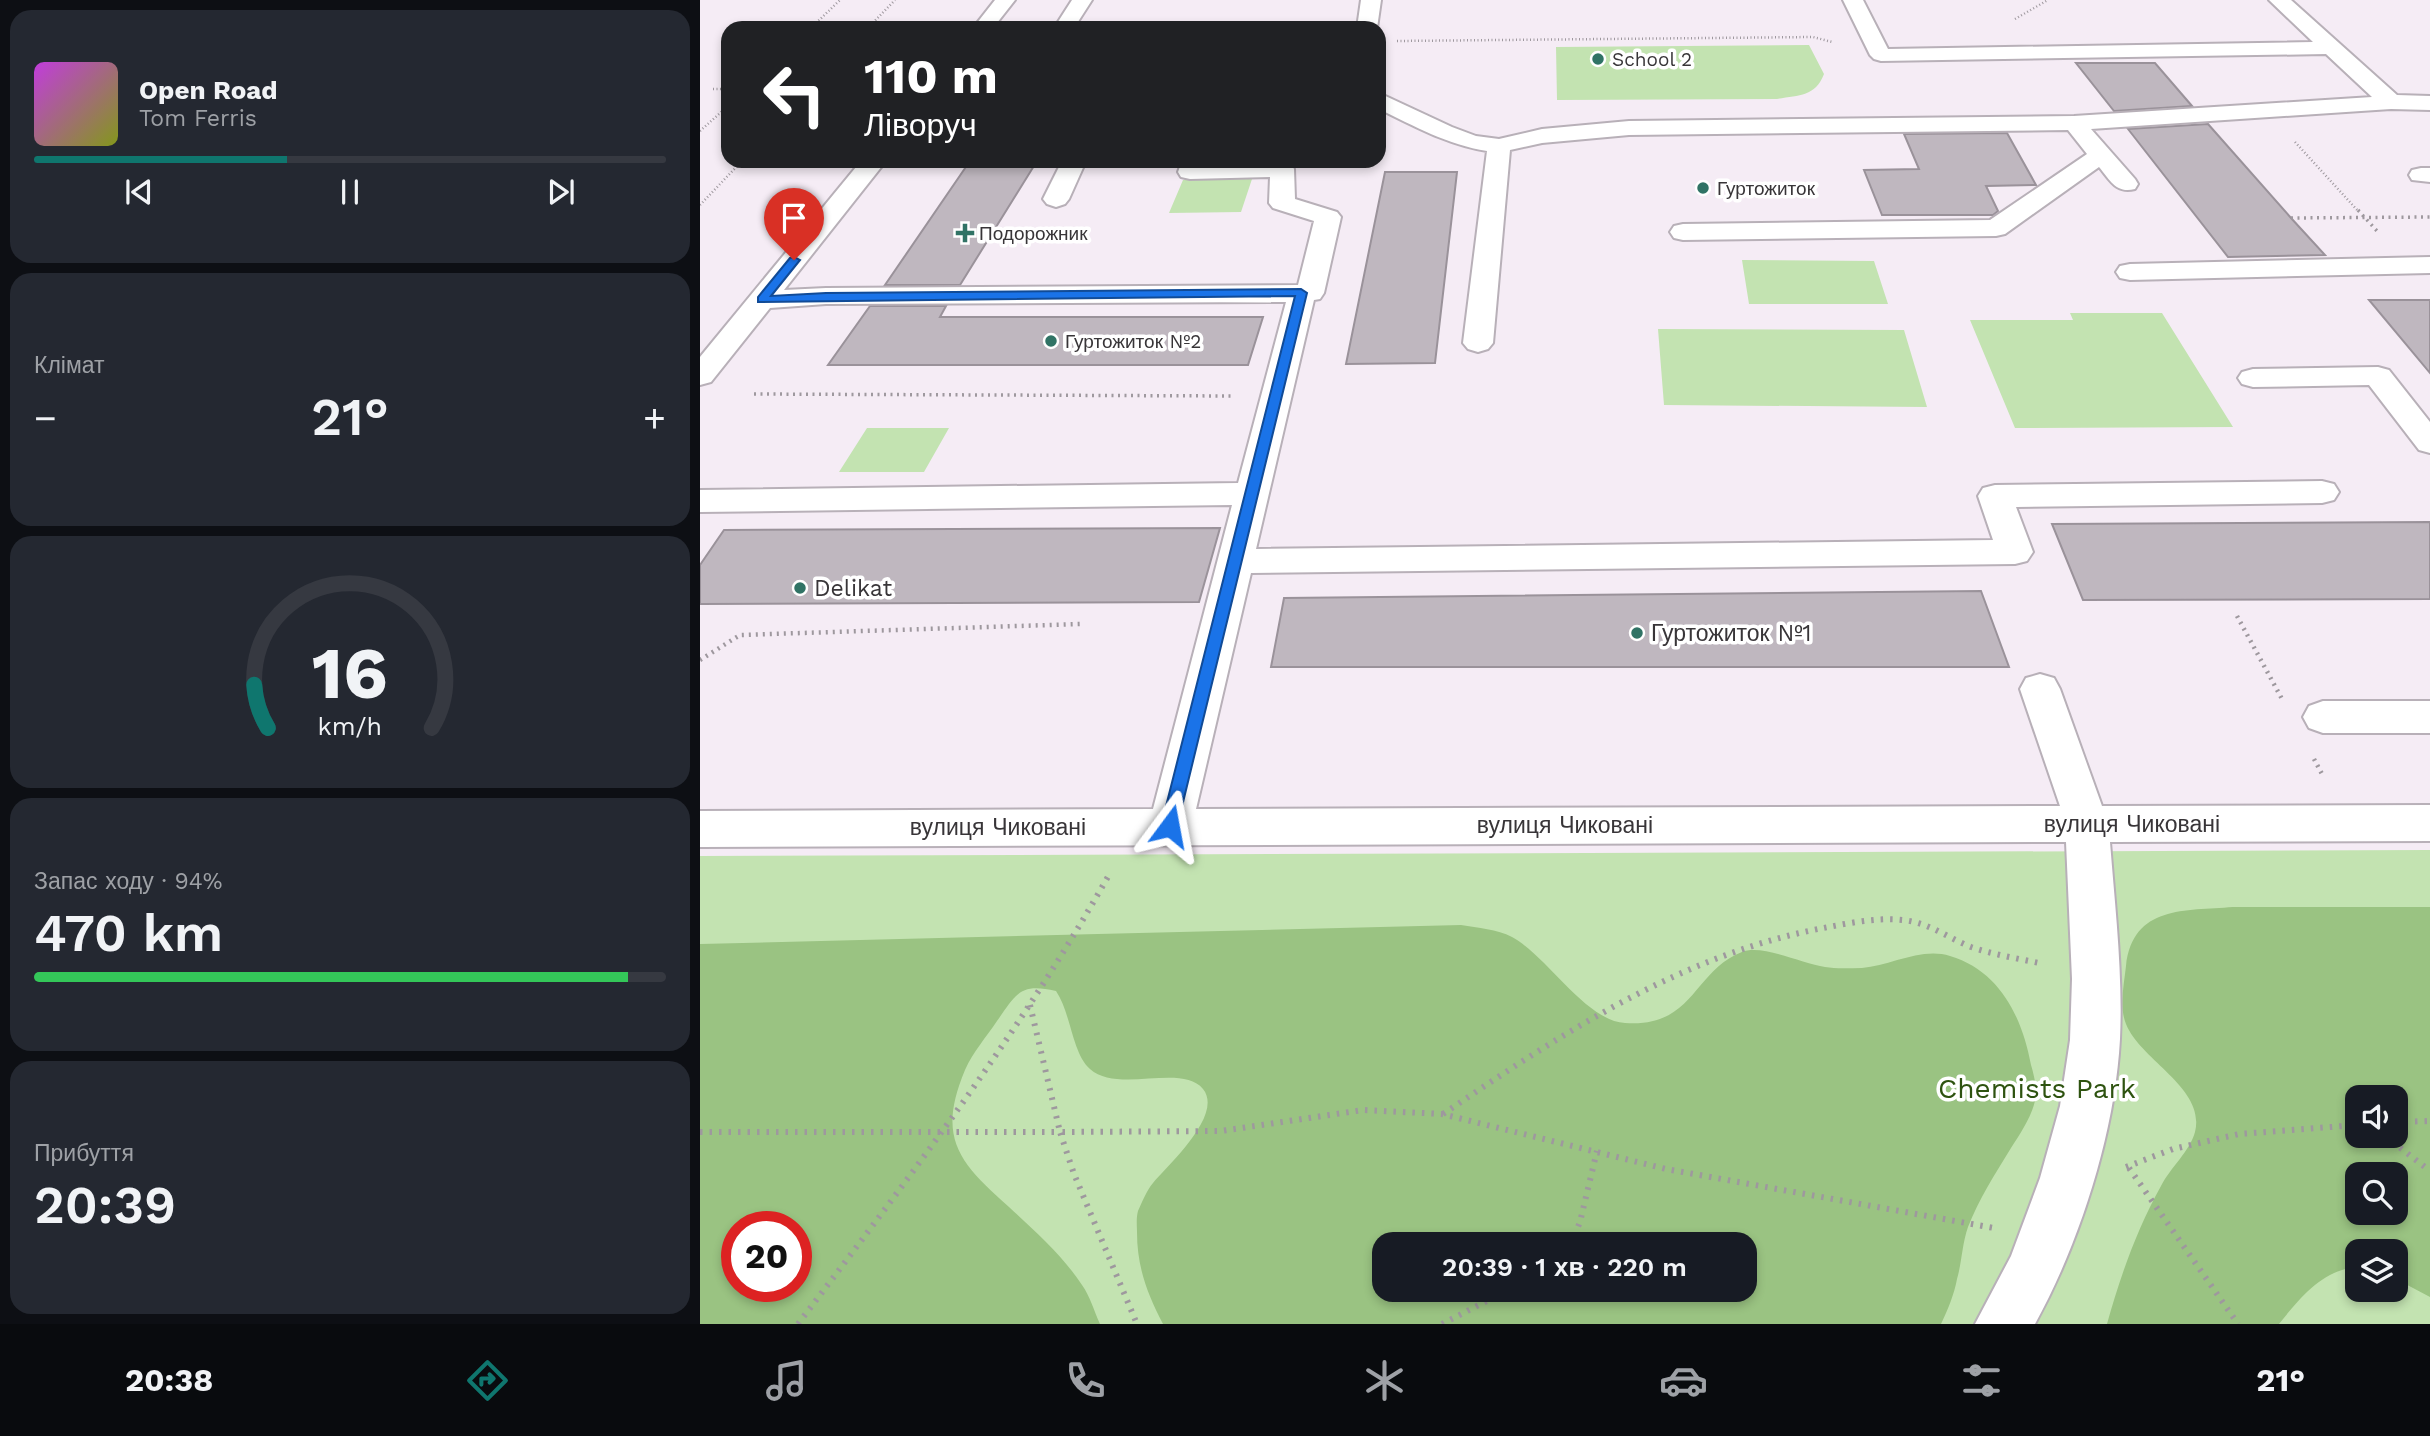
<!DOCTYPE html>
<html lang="uk">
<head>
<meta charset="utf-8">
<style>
  :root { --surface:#171b24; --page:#242831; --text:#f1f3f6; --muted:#9ea1a6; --line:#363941; --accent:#0f766e }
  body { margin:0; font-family:"Work Sans",sans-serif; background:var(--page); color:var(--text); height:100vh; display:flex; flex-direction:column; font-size:26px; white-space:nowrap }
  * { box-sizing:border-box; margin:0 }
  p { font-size:23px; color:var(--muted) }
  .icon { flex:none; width:38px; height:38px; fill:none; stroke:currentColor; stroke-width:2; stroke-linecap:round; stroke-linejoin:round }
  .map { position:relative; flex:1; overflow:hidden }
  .drawer { display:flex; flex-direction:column; gap:10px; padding:10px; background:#0d0f14; width:700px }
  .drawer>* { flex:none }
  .top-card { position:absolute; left:21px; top:21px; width:665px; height:147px; border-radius:21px; box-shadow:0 4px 10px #0003; background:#202124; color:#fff; overflow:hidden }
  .controls { position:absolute; left:1645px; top:1085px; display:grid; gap:14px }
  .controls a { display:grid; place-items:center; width:63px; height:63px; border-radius:14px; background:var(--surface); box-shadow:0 4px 10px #0003; font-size:35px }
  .speed { position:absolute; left:21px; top:1211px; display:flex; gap:14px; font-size:35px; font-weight:700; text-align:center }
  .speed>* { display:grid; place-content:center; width:91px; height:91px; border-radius:50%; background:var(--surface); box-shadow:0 4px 10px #0003; line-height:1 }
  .speed .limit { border:10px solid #d22; background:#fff; color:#111 }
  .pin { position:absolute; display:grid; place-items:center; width:60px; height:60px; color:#fff; margin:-72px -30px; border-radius:50% 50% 50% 0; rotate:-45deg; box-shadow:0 0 7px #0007 }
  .pin .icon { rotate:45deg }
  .me { position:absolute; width:77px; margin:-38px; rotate:13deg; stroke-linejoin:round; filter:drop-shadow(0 0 5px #0008) }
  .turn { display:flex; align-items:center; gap:24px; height:147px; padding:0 28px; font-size:32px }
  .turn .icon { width:91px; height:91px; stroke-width:2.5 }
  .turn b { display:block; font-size:49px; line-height:60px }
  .big { font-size:52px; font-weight:600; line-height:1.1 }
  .drawer .widget { flex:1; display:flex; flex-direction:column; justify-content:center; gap:10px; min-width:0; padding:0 24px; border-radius:21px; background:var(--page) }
  .drawer .dial { align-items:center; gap:0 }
  .dial svg { height:182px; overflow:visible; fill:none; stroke:var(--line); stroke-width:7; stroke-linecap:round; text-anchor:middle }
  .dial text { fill:var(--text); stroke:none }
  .song { display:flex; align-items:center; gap:21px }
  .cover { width:84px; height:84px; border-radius:10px; background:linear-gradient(135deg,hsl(290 70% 55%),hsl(70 70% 35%)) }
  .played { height:7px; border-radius:4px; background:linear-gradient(90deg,var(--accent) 40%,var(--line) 40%) }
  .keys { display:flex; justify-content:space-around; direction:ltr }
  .heat { display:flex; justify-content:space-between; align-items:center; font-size:38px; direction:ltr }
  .charge { height:10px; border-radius:5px; background:linear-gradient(90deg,#34c759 94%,var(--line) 0) }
  .trip { position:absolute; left:672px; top:1232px; width:385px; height:70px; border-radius:21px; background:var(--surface); box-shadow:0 4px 10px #0003; font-weight:600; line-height:70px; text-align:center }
  .tabs { display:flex; height:112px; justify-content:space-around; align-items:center; background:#090b0e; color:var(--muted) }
  .tabs .icon { width:49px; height:49px }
  .tabs .current { color:var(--accent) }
  .tabs b { font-size:32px; color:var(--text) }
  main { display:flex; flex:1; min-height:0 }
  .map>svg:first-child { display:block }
  .green { fill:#c3e3b1; fill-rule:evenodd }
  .forest { fill:#9ac382; fill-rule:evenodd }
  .building { fill:#bfb7bf; stroke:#9a929a; stroke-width:2 }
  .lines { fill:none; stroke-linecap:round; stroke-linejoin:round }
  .minor-casing { stroke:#b8b0b8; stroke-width:4 }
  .path-far3 { stroke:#9e989e; stroke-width:2.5; stroke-dasharray:1 2.5; stroke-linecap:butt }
  .path-far2 { stroke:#9e989e; stroke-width:3.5; stroke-dasharray:2 4.5; stroke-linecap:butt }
  .path-far1 { stroke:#9e989e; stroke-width:4.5; stroke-dasharray:2 5; stroke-linecap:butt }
  .path { stroke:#9e989e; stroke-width:6; stroke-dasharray:2.5 7; stroke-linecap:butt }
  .minor { fill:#fff; fill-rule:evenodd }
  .route { fill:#1a73e8; stroke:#114b97; stroke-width:2 }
  .poi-dot { fill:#307365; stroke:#fff; stroke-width:2.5 }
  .labels { text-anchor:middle; stroke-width:7; stroke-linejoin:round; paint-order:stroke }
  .far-poi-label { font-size:19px; fill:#383538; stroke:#fff; text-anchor:start }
  .poi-label { font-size:23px; fill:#383538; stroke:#fff; text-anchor:start }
  .street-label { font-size:23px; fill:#383538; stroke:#fff }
  .near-park-label { font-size:28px; fill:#2e5310; stroke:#fff }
</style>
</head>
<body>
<main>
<section class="drawer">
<div class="widget">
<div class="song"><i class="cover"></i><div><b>Open Road</b><p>Tom Ferris</p></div></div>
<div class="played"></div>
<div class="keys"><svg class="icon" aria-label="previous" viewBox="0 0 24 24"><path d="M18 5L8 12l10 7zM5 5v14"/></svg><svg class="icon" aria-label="pause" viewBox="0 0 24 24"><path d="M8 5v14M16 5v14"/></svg><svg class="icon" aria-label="next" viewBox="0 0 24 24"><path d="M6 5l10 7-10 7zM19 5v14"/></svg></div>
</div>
<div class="widget"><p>Клімат</p>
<div class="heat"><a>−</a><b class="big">21°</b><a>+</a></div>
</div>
<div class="widget dial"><svg viewBox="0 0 100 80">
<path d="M14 69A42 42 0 1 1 86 69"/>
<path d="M14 69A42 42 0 0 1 8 50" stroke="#0f766e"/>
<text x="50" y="56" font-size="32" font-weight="700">16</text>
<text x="50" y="72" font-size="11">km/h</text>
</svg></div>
<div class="widget"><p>Запас ходу · 94%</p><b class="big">470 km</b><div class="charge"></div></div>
<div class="widget"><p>Прибуття</p><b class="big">20:39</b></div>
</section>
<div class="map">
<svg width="1730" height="1324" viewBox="0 0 1730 1324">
  <rect width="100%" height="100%" fill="#f5ecf5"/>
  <path class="green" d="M1109,45L1124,74C1115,97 1099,95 1077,99L857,100L856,47Z
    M552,179L541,212L469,213L483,180Z
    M1042,260L1174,261L1188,304H1049Z
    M1370,313H1462L1533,427L1315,428L1270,320H1373Z
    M958,329L1204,330L1227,407L964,405Z
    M167,428H249L224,472H139Z
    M1730,850V1324H0V856ZM1657,1097H1696V1136H1657ZM1657,1174H1696V1213H1657ZM37,1227H96V1286H37ZM684,1244H1045V1290H684ZM1657,1251H1696V1290H1657Z"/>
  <path class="forest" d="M1533,907H1730V1297L1696,1279V1251H1657V1267C1622,1270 1600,1298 1579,1324H1407C1420,1277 1437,1229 1461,1186C1470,1168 1490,1151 1495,1132C1506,1088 1441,1061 1426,1024C1419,1007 1424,984 1426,966C1433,905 1485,911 1533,907ZM1657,1097H1696V1136H1657ZM1657,1174H1696V1213H1657Z
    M761,925C778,928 797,929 812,937C847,956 886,1021 925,1023C994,1028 993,971 1042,952C1063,944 1102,964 1125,967C1136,969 1150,968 1162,968C1190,966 1221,947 1250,956C1300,971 1322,1017 1331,1065C1334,1075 1338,1091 1335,1101C1331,1118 1320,1134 1311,1148C1295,1174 1279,1199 1268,1227C1262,1244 1262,1262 1257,1279C1254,1295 1248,1309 1241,1324H463C447,1293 437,1267 437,1232C437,1226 436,1218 438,1211C442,1202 447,1190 453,1183C468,1165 524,1115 503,1089C482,1063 418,1094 390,1069C372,1053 371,1013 356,991C320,983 317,993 297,1021C287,1036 273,1052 265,1070C236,1139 260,1163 309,1207C335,1231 363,1256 382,1285C390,1296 394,1311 400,1324H0V944ZM37,1227H96V1286H37ZM684,1244H1045V1290H684Z"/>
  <path class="building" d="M1376,63H1455L1492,106L1414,111Z
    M1508,124L1591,218L1625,255L1528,257L1428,129Z
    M1307,133L1336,185L1286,186L1298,211L1293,215H1182L1164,170L1219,169L1204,134Z
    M270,161H337L260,285H185Z
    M685,172H757L735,363L646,364Z
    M1669,300H1730V373Z
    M170,306H246L240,317H563L548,365H128Z
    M1730,522V599L1383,600L1352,524Z
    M520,528L499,602L0,604V565L24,530Z
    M1281,591L1309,667H571L584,598Z"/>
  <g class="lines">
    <defs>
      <path id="minor" d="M295,0H315L293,28H273Z
        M372,0H392L374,28H354Z
        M661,0H681L677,28H657Z
        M1143,0H1163L1188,49L1613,42L1569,0H1591L1697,95L1730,96V110L1691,109L1391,129L1435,179L1438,184L1435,189C1416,194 1410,180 1399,167L1305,234L1296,236L983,240L974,238L970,232L974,226L983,224L1290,220L1387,154L1368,130L929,135L842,143L810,150L793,343L788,349L778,352L768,349L763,343L787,151C748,145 714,126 679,109V93L752,127L776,136L799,139L842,129L929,121L1374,116L1672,97L1626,54L1181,61L1174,59L1170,55Z
        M161,161H186L84,290L126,288L598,285L614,221L573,208L569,203L570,177L490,179L481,177L478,172L482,161H506L505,164L582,162L591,164L594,169L595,199L637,212L641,217L624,293L620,299L614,300L556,549L1293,540L1278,496L1283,488L1295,485L1622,481L1634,484L1639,492L1634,500L1622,503L1316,507L1333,552L1327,561L1315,564L551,573L496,809L1360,806L1320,689L1326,678L1340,674L1354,678L1360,689L1402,806L1730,805V841L1410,842C1415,907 1423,974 1420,1039C1415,1133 1380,1242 1335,1324H1275L1311,1256L1340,1178L1360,1106L1370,1040L1372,979L1366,842L0,847V811L453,809L532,505L0,512V490L538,483L586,302L126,304L70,308L11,382L0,385V357Z
        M362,161H386L369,199L365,204L356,207L347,204L343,199Z
        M1721,168H1730V182L1712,180L1709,175L1712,170Z
        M1730,257V273L1430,280L1420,278L1416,272L1420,266L1430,264Z
        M1678,367L1689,370L1730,422V453L1719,450L1669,385L1553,387L1542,384L1538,378L1542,372L1553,369Z
        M1623,701H1730V733H1623L1609,728L1603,717L1609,706Z"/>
    </defs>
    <use href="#minor" class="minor-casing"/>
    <path class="path-far3" d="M1315,19L1348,0
      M111,28L140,0
      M168,28L195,0
      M697,41L1113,37L1132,42
      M13,89H28
      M0,131L28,106
      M1595,142L1659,212
      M0,205L42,161"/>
    <path class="path-far2" d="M1658,210L1677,231
      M1591,218L1730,217
      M54,394L533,396"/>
    <path class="path-far1" d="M1537,616L1582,699
      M0,660L40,635L380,624
      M1614,759L1622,774"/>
    <path class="path" d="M330,1005L360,1132L521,1131L663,1110L742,1114L966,1169L1294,1228
      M743,1114C860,1035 977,957 1118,929C1145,924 1175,917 1202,920C1228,922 1248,938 1271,947C1295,955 1320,959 1344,964
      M1696,1122L1730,1121
      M0,1132H360L374,1174L437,1324
      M1685,1136L1730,1171
      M1426,1167L1473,1149L1539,1134L1657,1125
      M1429,1168L1538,1324
      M871,1244L880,1222L897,1151
      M98,1324C209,1178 320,1033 410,873
      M742,1324L808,1290"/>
    <use href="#minor" class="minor"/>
  </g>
  <path class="route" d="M94,257L100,260L71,296L126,293L601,289L607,293L476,831L470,834L463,831L461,826L595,296L58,302V297L90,258Z"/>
  <g class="poi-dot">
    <circle cx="898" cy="59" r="7"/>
    <circle cx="1003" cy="188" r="7"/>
    <path d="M261.5 222.5h7v7h7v7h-7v7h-7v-7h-7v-7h7z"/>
    <circle cx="351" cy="341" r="7"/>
    <circle cx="100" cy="588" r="7"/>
    <circle cx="937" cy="633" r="7"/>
  </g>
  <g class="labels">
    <g class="far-poi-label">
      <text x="912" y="66">School 2</text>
      <text x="1017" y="195">Гуртожиток</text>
      <text x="279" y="240">Подорожник</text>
      <text x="365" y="348">Гуртожиток №2</text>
    </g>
    <g class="poi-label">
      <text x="114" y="596">Delikat</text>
      <text x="951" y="641">Гуртожиток №1</text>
    </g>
    <g class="street-label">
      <text x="1432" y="832">вулиця Чиковані</text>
      <text x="865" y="833">вулиця Чиковані</text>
      <text x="298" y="835">вулиця Чиковані</text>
    </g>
    <g class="near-park-label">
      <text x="1337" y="1098">Chemists Park</text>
    </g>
  </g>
</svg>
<div class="controls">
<a><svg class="icon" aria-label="sound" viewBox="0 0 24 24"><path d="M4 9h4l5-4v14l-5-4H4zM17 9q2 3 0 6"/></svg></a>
<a><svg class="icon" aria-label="search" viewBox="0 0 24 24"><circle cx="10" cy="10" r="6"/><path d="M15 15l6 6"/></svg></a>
<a><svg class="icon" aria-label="layers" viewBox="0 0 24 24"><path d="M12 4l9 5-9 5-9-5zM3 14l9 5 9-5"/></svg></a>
</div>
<div class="speed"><div class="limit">20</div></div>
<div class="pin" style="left:94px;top:260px;background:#d93025"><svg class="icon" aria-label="arrive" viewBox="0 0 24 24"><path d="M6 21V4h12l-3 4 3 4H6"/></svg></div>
<svg class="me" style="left:470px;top:826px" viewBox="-20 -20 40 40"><path d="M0-17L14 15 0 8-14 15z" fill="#1a73e8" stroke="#fff" stroke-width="4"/></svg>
<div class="trip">20:39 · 1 хв · 220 m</div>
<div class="top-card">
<div class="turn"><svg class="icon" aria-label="left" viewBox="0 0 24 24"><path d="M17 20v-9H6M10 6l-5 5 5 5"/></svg><div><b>110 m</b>Ліворуч</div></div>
</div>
</div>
</main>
<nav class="tabs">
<b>20:38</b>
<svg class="icon current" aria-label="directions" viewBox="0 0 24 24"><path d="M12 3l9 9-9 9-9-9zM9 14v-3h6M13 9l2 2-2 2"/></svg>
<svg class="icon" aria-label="music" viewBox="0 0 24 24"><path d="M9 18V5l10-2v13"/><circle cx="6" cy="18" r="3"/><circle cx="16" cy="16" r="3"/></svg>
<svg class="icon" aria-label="phone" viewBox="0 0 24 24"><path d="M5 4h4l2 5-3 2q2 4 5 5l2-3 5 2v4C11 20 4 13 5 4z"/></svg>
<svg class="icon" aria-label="climate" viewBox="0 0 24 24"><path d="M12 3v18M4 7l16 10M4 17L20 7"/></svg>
<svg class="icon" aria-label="car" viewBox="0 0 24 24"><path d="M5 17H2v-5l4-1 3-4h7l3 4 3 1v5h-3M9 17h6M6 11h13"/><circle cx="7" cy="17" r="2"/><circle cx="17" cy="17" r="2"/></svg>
<svg class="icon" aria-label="filters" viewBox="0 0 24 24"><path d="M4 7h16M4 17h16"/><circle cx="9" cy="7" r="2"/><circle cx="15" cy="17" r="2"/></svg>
<b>21°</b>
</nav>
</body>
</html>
